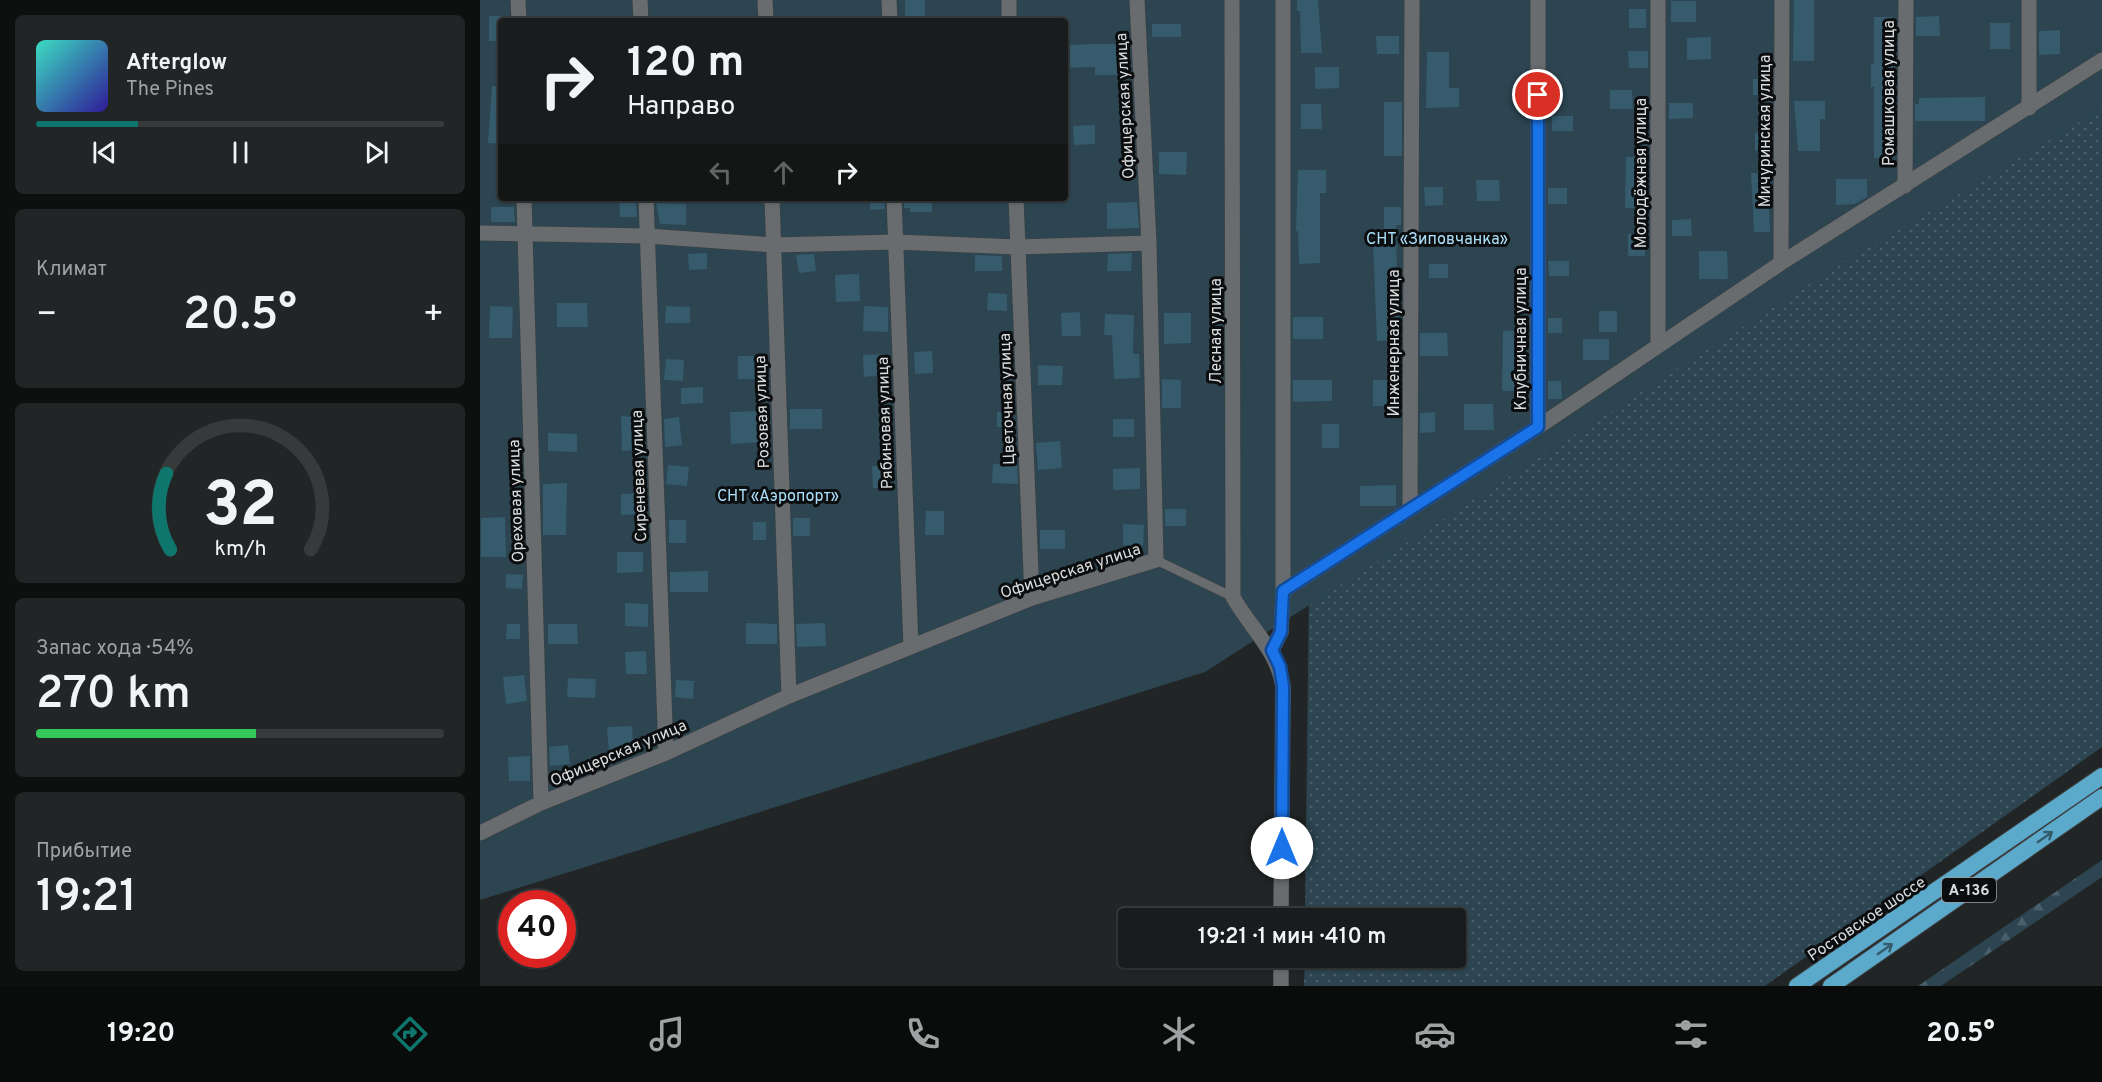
<!DOCTYPE html>
<html lang="ru">
<head>
<meta charset="utf-8">
<style>
  :root { --surface:#191c1c; --page:#222525; --text:#f1f3f6; --muted:#9fa1a3; --line:#373a3b; --accent:#0f766e }
  body { margin:0; font-family:Overpass,sans-serif; background:var(--page); color:var(--text); height:100vh; display:flex; flex-direction:column; font-size:22px; white-space:nowrap }
  * { box-sizing:border-box; margin:0 }
  p { font-size:20px; color:var(--muted) }
  .icon { flex:none; width:33px; height:33px; fill:none; stroke:currentColor; stroke-width:2; stroke-linecap:round; stroke-linejoin:round }
  .map { position:relative; flex:1; overflow:hidden }
  .panel { display:flex; flex-direction:column; gap:15px; padding:15px; background:#0e0f0f; width:480px }
  .panel>* { flex:none }
  .hud { position:absolute; left:18px; top:18px; width:570px; height:183px; border-radius:6px; box-shadow:0 2px 4px #0004,0 0 0 2px var(--line); background:#191c1c; color:var(--text); overflow:hidden }
  .speed { position:absolute; left:18px; top:890px; display:flex; gap:12px; font-size:30px; font-weight:700; text-align:center }
  .speed>* { display:grid; place-content:center; width:78px; height:78px; border-radius:50%; background:var(--surface); box-shadow:0 2px 4px #0004,0 0 0 2px var(--line); line-height:1 }
  .speed .limit { border:9px solid #d22; background:#fff; color:#111 }
  .pin { position:absolute; display:grid; place-items:center; width:51px; height:51px; color:#fff; margin:-26px; border:3px solid #fff; border-radius:50%; box-shadow:0 2px 6px #0007 }
  .me { position:absolute; width:66px; margin:-33px; rotate:0deg; stroke-linejoin:round; filter:drop-shadow(0 0 4px #0008) }
  .turn { display:flex; align-items:center; gap:21px; height:126px; padding:0 30px; font-size:27px }
  .turn .icon { width:78px; height:78px; stroke-width:2.5 }
  .turn b { display:block; font-size:42px; line-height:51px }
  .lanes { display:flex; align-items:center; height:57px; padding:0 30px; background:#0003; justify-content:center; gap:30px; direction:ltr }
  .lanes .off { opacity:.35 }
  .big { font-size:45px; font-weight:600; line-height:1.1 }
  .panel .tile { flex:1; display:flex; flex-direction:column; justify-content:center; gap:9px; min-width:0; padding:0 21px; border-radius:9px; background:var(--page) }
  .panel .dial { align-items:center; gap:0 }
  .dial svg { height:156px; overflow:visible; fill:none; stroke:var(--line); stroke-width:7; stroke-linecap:round; text-anchor:middle }
  .dial text { fill:var(--text); stroke:none }
  .song { display:flex; align-items:center; gap:18px }
  .cover { width:72px; height:72px; border-radius:9px; background:linear-gradient(135deg,hsl(170 70% 55%),hsl(250 70% 35%)) }
  .played { height:6px; border-radius:3px; background:linear-gradient(90deg,var(--accent) 25%,var(--line) 25%) }
  .keys { display:flex; justify-content:space-around; direction:ltr }
  .heat { display:flex; justify-content:space-between; align-items:center; font-size:33px; direction:ltr }
  .charge { height:9px; border-radius:4px; background:linear-gradient(90deg,#34c759 54%,var(--line) 0) }
  .trip { position:absolute; left:638px; top:908px; width:348px; height:60px; border-radius:6px; background:var(--surface); box-shadow:0 2px 4px #0004,0 0 0 2px var(--line); font-weight:600; line-height:60px; text-align:center }
  .menu { display:flex; height:96px; justify-content:space-around; align-items:center; background:#0a0b0b; color:var(--muted) }
  .menu .icon { width:42px; height:42px }
  .menu .current { color:var(--accent) }
  .menu b { font-size:27px; color:var(--text) }
  main { display:flex; flex:1; min-height:0 }
  .map>svg:first-child { display:block }
  .grass { fill:url(#grass-dots) }
  .forest { fill:url(#forest-firs) }
  .garden { fill:#2c4551; fill-rule:evenodd }
  .building { fill:#355b6c }
  .lines { fill:none; stroke-linecap:round; stroke-linejoin:round }
  .service-casing { stroke:#3d3f40; stroke-width:10 }
  .minor-casing { stroke:#3d3f40; stroke-width:16 }
  .tertiary-casing { stroke:#3d3f40; stroke-width:16 }
  .trunk-casing { stroke:#3d3f40; stroke-width:18 }
  .service { stroke:#686c6e; stroke-width:9 }
  .minor { stroke:#686c6e; stroke-width:15 }
  .tertiary { stroke:#686c6e; stroke-width:15 }
  .trunk { stroke:#5baacc; stroke-width:16 }
  .oneway { stroke:#345c6d }
  .route-casing { stroke:#114b97; stroke-width:15 }
  .route { stroke:#1a73e8; stroke-width:10 }
  .labels { text-anchor:middle; stroke-width:6; stroke-linejoin:round; paint-order:stroke }
  .shield { fill:#0c0d0e; stroke:#9c9e9f; stroke-width:1.5 }
  .shield-label { font-size:15px; font-weight:bold; fill:#dadcdd }
  .street-label { font-size:16px; fill:#dadcdd; stroke:#0c0d0e }
  .park-label { font-size:16px; fill:#abe0fa; stroke:#0c0d0e }
</style>
</head>
<body>
<main>
<section class="panel">
<div class="tile">
<div class="song"><i class="cover"></i><div><b>Afterglow</b><p>The Pines</p></div></div>
<div class="played"></div>
<div class="keys"><svg class="icon" aria-label="previous" viewBox="0 0 24 24"><path d="M18 5L8 12l10 7zM5 5v14"/></svg><svg class="icon" aria-label="pause" viewBox="0 0 24 24"><path d="M8 5v14M16 5v14"/></svg><svg class="icon" aria-label="next" viewBox="0 0 24 24"><path d="M6 5l10 7-10 7zM19 5v14"/></svg></div>
</div>
<div class="tile"><p>Климат</p>
<div class="heat"><a>−</a><b class="big">20.5°</b><a>+</a></div>
</div>
<div class="tile dial"><svg viewBox="0 0 100 80">
<path d="M14 69A42 42 0 1 1 86 69"/>
<path d="M14 69A42 42 0 0 1 12 30" stroke="#0f766e"/>
<text x="50" y="56" font-size="32" font-weight="700">32</text>
<text x="50" y="72" font-size="11">km/h</text>
</svg></div>
<div class="tile"><p>Запас хода · 54%</p><b class="big">270 km</b><div class="charge"></div></div>
<div class="tile"><p>Прибытие</p><b class="big">19:21</b></div>
</section>
<div class="map">
<svg width="1622" height="986" viewBox="0 0 1622 986">
  <defs>
    <pattern id="grass-dots" width="8" height="8" patternUnits="userSpaceOnUse" patternTransform="scale(1.5)"><rect width="8" height="8" fill="#2c4551"/><path d="M2 2h.1M6 6h.1" fill="none" stroke="#4a5f6a" stroke-width="1.8" stroke-linecap="round"/></pattern>
    <pattern id="forest-firs" width="22" height="20" patternUnits="userSpaceOnUse" patternTransform="scale(1.5)"><rect width="22" height="20" fill="#2c4551"/><path d="M5 1l3.5 6h-7zM16 11l3.5 6h-7z" fill="#4a5f6a"/></pattern>
  </defs>
  <rect width="100%" height="100%" fill="#212526"/>
  <path class="grass" d="M1622,93V747L1285,986H824L825,957H975V918H825L829,592Z"/>
  <path class="forest" d="M1622,860V877L1461,986H1438Z"/>
  <path class="garden" d="M0,0H1622V109L1361,264L725,672L0,900ZM21,21H585V198H21Z"/>
  <path class="building" d="M425,0H445V21H425Z
    M817,0H838L842,53H821L820,11H817Z
    M1314,0H1334V61H1313Z
    M1191,1H1216V22H1191Z
    M1149,9H1166V28H1149Z
    M9,16H21V41H9Z
    M1459,16L1460,36H1436V17Z
    M1394,17H1412L1415,158H1394V87H1391V64H1394Z
    M1510,23H1530V49H1510Z
    M672,24H701V37H672Z
    M1580,30V54L1559,55V31Z
    M896,36H919V54H897Z
    M1231,37V59L1207,60V38Z
    M615,44H639V75H615V67L585,68V45Z
    M1148,51H1168V68H1149Z
    M947,52H969V88H979V107L946,108Z
    M835,67H859V88L835,89Z
    M1273,79H1292V95H1273Z
    M12,86H21V144L8,143Z
    M1130,90H1152L1153,109H1130Z
    M1505,97V121H1435V104H1439V98Z
    M1314,101H1345V119H1340V151H1318Z
    M904,102H922V156H904Z
    M1189,103H1213V118L1189,119Z
    M821,104H841L842,129H821Z
    M1072,116H1093V131H1072Z
    M615,125V144L594,145L593,126Z
    M1275,133H1292V150L1275,151Z
    M679,152H707L706,175L679,174Z
    M1146,157H1168V173H1164V208H1145Z
    M818,170H846V193H840V263L819,264L818,231H816Z
    M1271,173H1288L1290,232H1274Z
    M1356,179H1387V197L1375,204L1356,205Z
    M996,180H1019L1020,201H997Z
    M944,187H963V205L945,206Z
    M1068,188H1087V204H1068Z
    M139,198H156L157,217H140Z
    M390,198H404L405,209L390,210Z
    M424,198H452V212H430V208H424Z
    M657,202L659,228L627,229V203Z
    M176,203L206,204V225L180,224Z
    M11,207H34L35,222H11Z
    M904,207H921V225H916L917,279H920L919,340L897,341L893,243H904Z
    M1211,219L1212,236H1192V220Z
    M1148,234H1165V256H1148Z
    M1219,251H1247L1248,279H1219Z
    M227,253V269L209,270L208,254Z
    M652,253L651,271H627L628,254Z
    M334,254L336,271L319,273L316,255Z
    M495,255L522,256V271H495Z
    M1068,261H1089V276H1069Z
    M949,264H968V278H949Z
    M379,274L380,301L356,302L355,275Z
    M508,293L527,294V311L507,310Z
    M77,303H107L108,327H77Z
    M10,306L33,307L32,338H9Z
    M186,306L210,307V323H185Z
    M384,306L408,307V332L383,331Z
    M1119,311H1137V332H1119Z
    M600,312L601,336H582L581,313Z
    M684,313H711V343L684,344Z
    M625,314L654,315L653,354H659L660,378L634,379L632,335H624Z
    M813,317H843V339H813Z
    M1068,318H1082V333H1068Z
    M1045,330V351H1040V391H1022L1023,331Z
    M940,333H967L968,356H940Z
    M1103,339H1129V360H1103Z
    M452,351L453,373L435,374L434,352Z
    M404,354L405,375L384,377L383,355Z
    M258,356H285V379H258Z
    M186,359L204,360L203,381L184,380Z
    M558,365L583,366L582,385H558Z
    M682,379L701,380V408H682Z
    M813,380H852V401L813,402Z
    M893,380H915L916,406H893Z
    M1068,381H1081L1082,399H1068Z
    M223,387V403L201,404V388Z
    M984,404H1013L1014,430H984Z
    M310,409H342V429H310Z
    M280,411L281,442L251,444L250,412Z
    M517,412H528L529,427H517Z
    M955,412V432L940,433V413Z
    M141,416L158,417L157,422L164,421L165,449L142,451Z
    M199,417L202,445L185,447L184,419Z
    M633,419H654V437H633Z
    M842,424H859V448H842Z
    M68,433L97,434V452L68,451Z
    M580,441L582,468L558,470L556,443Z
    M513,464L537,465L538,484L512,483Z
    M188,465L209,467L207,486L186,484Z
    M410,465L411,488H393L392,466Z
    M660,468V489L633,490V469Z
    M87,483L86,535H63V484Z
    M916,485V506H880V486Z
    M164,493L165,514L141,515V494Z
    M685,509H706V526H685Z
    M446,511H464V535H445Z
    M25,517L26,557H1V518Z
    M313,518H330V536H313Z
    M189,520H206V543H189Z
    M273,522H286V540H273Z
    M643,524L664,525L663,546L643,545Z
    M560,530H585V549H560Z
    M137,552H163V572L137,573Z
    M228,571V592H190V572Z
    M26,574L43,575L42,589L26,588Z
    M145,603L168,604V627L145,626Z
    M266,623L297,624V644H266Z
    M345,623L346,646L317,647L316,624Z
    M27,624H40V639H26Z
    M68,624H97L98,644H68Z
    M166,651L167,674H146L145,652Z
    M44,675L47,701L26,704L23,677Z
    M88,678L116,679L115,698L87,697Z
    M196,680L214,681L213,699L195,697Z
    M152,726L154,751L129,753L127,727Z
    M88,745L90,764L70,766L69,747Z
    M50,756V781H29L28,757Z"/>
  <g class="lines">
    <defs>
      <path id="service" d="M676,560L753,597"/>
      <path id="minor" d="M38,0L39,21
        M160,0L161,21
        M285,0L286,21
        M409,0L410,21
        M529,0V21
        M1058,0V427
        M1549,108V0
        M1425,186L1426,0
        M44,198L61,803
        M166,198L186,753
        M292,198L309,696
        M414,198L431,647
        M536,198L552,598
        M0,233L167,236L294,245L415,242L537,247L669,243
        M1301,263L1302,0
        M1178,346V0
        M930,507L932,0
        M803,591L1058,427L1301,263L1622,60
        M792,650L801,632L803,591V0
        M0,833L61,803L186,753L309,696L552,598L676,560L669,243L657,0"/>
      <path id="tertiary" d="M752,0L753,597C770,628 797,649 803,686L801,918
        M801,986V957"/>
      <path id="trunk" d="M1317,986L1622,776
        M1351,986L1622,797"/>
    </defs>
    <use href="#service" class="service-casing"/>
    <use href="#minor" class="minor-casing"/>
    <use href="#tertiary" class="tertiary-casing"/>
    <use href="#trunk" class="trunk-casing"/>
    <use href="#service" class="service"/>
    <use href="#minor" class="minor"/>
    <use href="#tertiary" class="tertiary"/>
    <use href="#trunk" class="trunk"/>
  </g>
  <defs><path id="oneway-shaft" d="M-6 0H5M1.5-3L5.5 0L1.5 3" fill="none" stroke-width="1.6" stroke-linecap="round" stroke-linejoin="round" transform="scale(1.5)"/></defs>
  <g class="oneway">
    <use href="#oneway-shaft" transform="translate(1565 837) rotate(-35)"/>
    <use href="#oneway-shaft" transform="translate(1405 949) rotate(-35)"/>
  </g>
  <g class="lines">
    <defs>
      <path id="route" d="M802,848L803,686L800,667L792,650L801,632L803,591L1058,427V95"/>
    </defs>
    <use href="#route" class="route-casing"/>
    <use href="#route" class="route"/>
  </g>
  <g class="labels">
    <rect class="shield" x="1462" y="878" width="54" height="24" rx="4.5"/>
    <g class="shield-label">
      <text x="1489" y="895">А-136</text>
    </g>
    <g class="street-label">
      <text transform="translate(1408 93) rotate(-90)" y="6">Ромашковая улица</text>
      <text transform="translate(644 106) rotate(-93)" y="6">Офицерская улица</text>
      <text transform="translate(1284 131) rotate(-90)" y="6">Мичуринская улица</text>
      <text transform="translate(1160 173) rotate(-90)" y="6">Молодёжная улица</text>
      <text transform="translate(735 331) rotate(-90)" y="6">Лесная улица</text>
      <text transform="translate(1040 339) rotate(-90)" y="6">Клубничная улица</text>
      <text transform="translate(913 343) rotate(-90)" y="6">Инженерная улица</text>
      <text transform="translate(526 399) rotate(-92)" y="6">Цветочная улица</text>
      <text transform="translate(281 412) rotate(-92)" y="6">Розовая улица</text>
      <text transform="translate(404 423) rotate(-92)" y="6">Рябиновая улица</text>
      <text transform="translate(158 476) rotate(-92)" y="6">Сиреневая улица</text>
      <text transform="translate(35 501) rotate(-92)" y="6">Ореховая улица</text>
      <text transform="translate(590 570) rotate(-18)" y="6">Офицерская улица</text>
      <text transform="translate(138 752) rotate(-23)" y="6">Офицерская улица</text>
      <text transform="translate(1386 918) rotate(-34)" y="6">Ростовское шоссе</text>
    </g>
    <g class="park-label">
      <text x="957" y="244">СНТ «Зиповчанка»</text>
      <text x="298" y="501">СНТ «Аэропорт»</text>
    </g>
  </g>
</svg>
<div class="speed"><div class="limit">40</div></div>
<div class="pin" style="left:1058px;top:95px;background:#d93025"><svg class="icon" aria-label="arrive" viewBox="0 0 24 24"><path d="M6 21V4h12l-3 4 3 4H6"/></svg></div>
<svg class="me" style="left:802px;top:848px" viewBox="-20 -20 40 40"><circle r="19" fill="#fff"/><path d="M0-13L10 11 0 6-10 11z" fill="#1a73e8"/></svg>
<div class="trip">19:21 · 1 мин · 410 m</div>
<div class="hud">
<div class="turn"><svg class="icon" aria-label="right" viewBox="0 0 24 24"><path d="M7 20v-9h11M14 6l5 5-5 5"/></svg><div><b>120 m</b>Направо</div></div>
<div class="lanes"><svg class="icon off" aria-label="left" viewBox="0 0 24 24"><path d="M17 20v-9H6M10 6l-5 5 5 5"/></svg><svg class="icon off" aria-label="ahead" viewBox="0 0 24 24"><path d="M12 20V5M6 11l6-6 6 6"/></svg><svg class="icon" aria-label="right" viewBox="0 0 24 24"><path d="M7 20v-9h11M14 6l5 5-5 5"/></svg></div>
</div>
</div>
</main>
<nav class="menu">
<b>19:20</b>
<svg class="icon current" aria-label="directions" viewBox="0 0 24 24"><path d="M12 3l9 9-9 9-9-9zM9 14v-3h6M13 9l2 2-2 2"/></svg>
<svg class="icon" aria-label="music" viewBox="0 0 24 24"><path d="M9 18V5l10-2v13"/><circle cx="6" cy="18" r="3"/><circle cx="16" cy="16" r="3"/></svg>
<svg class="icon" aria-label="phone" viewBox="0 0 24 24"><path d="M5 4h4l2 5-3 2q2 4 5 5l2-3 5 2v4C11 20 4 13 5 4z"/></svg>
<svg class="icon" aria-label="climate" viewBox="0 0 24 24"><path d="M12 3v18M4 7l16 10M4 17L20 7"/></svg>
<svg class="icon" aria-label="car" viewBox="0 0 24 24"><path d="M5 17H2v-5l4-1 3-4h7l3 4 3 1v5h-3M9 17h6M6 11h13"/><circle cx="7" cy="17" r="2"/><circle cx="17" cy="17" r="2"/></svg>
<svg class="icon" aria-label="filters" viewBox="0 0 24 24"><path d="M4 7h16M4 17h16"/><circle cx="9" cy="7" r="2"/><circle cx="15" cy="17" r="2"/></svg>
<b>20.5°</b>
</nav>
</body>
</html>
